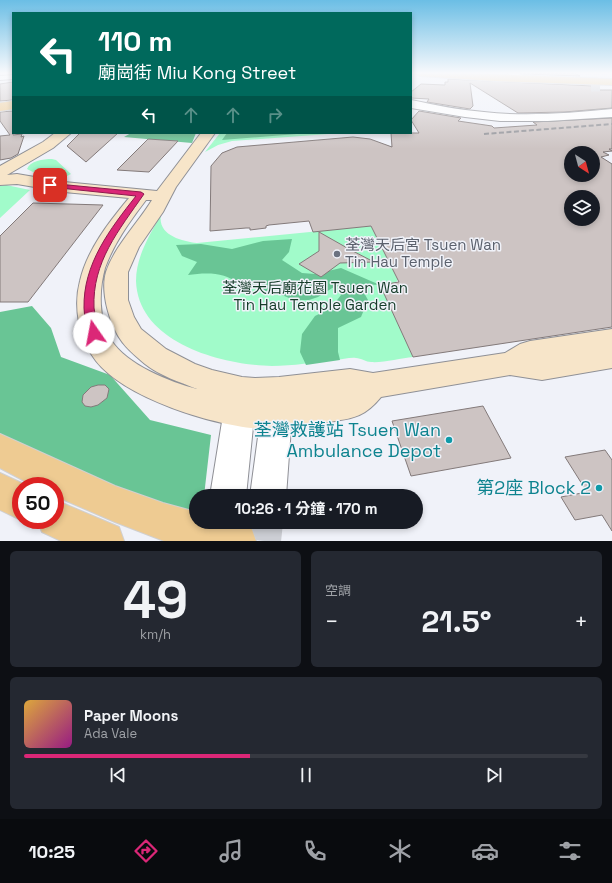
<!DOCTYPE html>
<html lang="zh-TW">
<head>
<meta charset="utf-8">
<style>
  :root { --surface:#171b24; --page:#242831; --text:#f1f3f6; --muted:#9ea1a6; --line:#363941; --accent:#db2777 }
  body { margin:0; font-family:"Space Grotesk","Noto Sans TC",sans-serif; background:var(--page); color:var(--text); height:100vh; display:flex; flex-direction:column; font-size:15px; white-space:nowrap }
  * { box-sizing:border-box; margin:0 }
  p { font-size:13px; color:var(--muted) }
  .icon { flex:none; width:22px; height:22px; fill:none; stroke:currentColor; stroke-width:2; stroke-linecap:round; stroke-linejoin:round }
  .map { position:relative; height:541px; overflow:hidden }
  .panel { display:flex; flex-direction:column; gap:10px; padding:10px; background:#0d0f14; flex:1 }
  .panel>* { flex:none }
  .guide { position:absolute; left:12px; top:12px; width:400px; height:122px; border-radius:0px; box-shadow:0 2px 6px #0003; background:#00695c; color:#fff; overflow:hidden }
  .needle { width:26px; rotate:144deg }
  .controls { position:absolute; left:564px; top:146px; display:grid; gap:8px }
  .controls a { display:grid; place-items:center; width:36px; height:36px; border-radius:50%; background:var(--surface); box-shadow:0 2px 6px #0003; font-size:20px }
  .speed { position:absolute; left:12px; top:477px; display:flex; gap:8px; font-size:20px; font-weight:700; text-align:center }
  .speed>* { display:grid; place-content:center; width:52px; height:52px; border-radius:50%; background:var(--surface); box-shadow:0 2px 6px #0003; line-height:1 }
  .speed .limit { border:6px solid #d22; background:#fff; color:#111 }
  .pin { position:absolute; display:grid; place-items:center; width:34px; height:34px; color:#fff; margin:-17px; border-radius:8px; box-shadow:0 2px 6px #0006 }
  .me { position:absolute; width:44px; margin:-22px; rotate:348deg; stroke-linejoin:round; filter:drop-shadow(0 0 3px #0008) }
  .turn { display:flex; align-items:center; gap:14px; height:84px; padding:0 20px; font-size:18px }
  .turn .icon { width:52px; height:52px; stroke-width:2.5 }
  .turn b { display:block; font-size:28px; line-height:34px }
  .lanes { display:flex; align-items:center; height:38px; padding:0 20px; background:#0003; justify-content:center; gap:20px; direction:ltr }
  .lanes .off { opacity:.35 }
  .big { font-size:30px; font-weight:700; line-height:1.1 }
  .panel .tile { flex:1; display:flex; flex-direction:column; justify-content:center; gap:6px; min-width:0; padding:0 14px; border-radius:6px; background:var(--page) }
  .panel .dial { align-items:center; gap:0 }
  .dial b { font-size:52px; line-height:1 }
  .song { display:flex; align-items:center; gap:12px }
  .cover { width:48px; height:48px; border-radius:6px; background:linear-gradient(135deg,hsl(40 70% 55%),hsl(310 70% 35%)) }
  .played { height:4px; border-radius:2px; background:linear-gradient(90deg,var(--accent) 40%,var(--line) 40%) }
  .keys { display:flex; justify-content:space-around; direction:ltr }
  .heat { display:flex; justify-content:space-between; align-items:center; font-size:22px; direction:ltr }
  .panel .tiles { flex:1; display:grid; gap:10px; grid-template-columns:1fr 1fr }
  .tile:last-child { grid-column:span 2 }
  .trip { position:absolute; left:189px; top:489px; width:234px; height:40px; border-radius:20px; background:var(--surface); box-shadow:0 2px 6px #0003; font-weight:700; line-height:40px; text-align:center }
  .tabs { display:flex; height:64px; justify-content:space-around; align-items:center; background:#090b0e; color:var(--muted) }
  .tabs .icon { width:28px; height:28px }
  .tabs .selected { color:var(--accent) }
  .tabs b { font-size:18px; color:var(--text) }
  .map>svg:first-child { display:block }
  .green { fill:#a1fbca }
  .forest { fill:#69c595 }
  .building { fill:#cdc4c3; stroke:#837a7a; fill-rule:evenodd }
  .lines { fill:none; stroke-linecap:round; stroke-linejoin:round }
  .tertiary-tunnel { stroke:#ccced4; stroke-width:34; stroke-dasharray:34 17; stroke-linecap:butt }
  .primary-tunnel { stroke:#ccced4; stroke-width:11; stroke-dasharray:11 5.5; stroke-linecap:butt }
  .minor-casing { stroke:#8f9096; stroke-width:2 }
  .tertiary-casing { stroke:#8f9096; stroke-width:2 }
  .secondary-casing { stroke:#8f9096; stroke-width:2 }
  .primary-casing { stroke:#d0d0d1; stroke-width:2 }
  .minor { fill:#fff; fill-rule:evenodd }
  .tertiary { fill:#fff; fill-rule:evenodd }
  .secondary { fill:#f7e5c9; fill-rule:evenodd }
  .primary { fill:#eecb92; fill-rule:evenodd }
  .rail { stroke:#8f9095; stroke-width:2; stroke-dasharray:5 2.5; stroke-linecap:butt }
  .route { fill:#db2777; stroke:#8e194d }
  .worship-dot { fill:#6b7280; stroke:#f0f2f9; stroke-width:1.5 }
  .culture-dot { fill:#0f9aa8; stroke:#f0f2f9; stroke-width:1.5 }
  .labels { text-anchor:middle; stroke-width:3; stroke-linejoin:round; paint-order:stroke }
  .worship-label { font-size:15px; fill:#5b616d; stroke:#f0f2f9; text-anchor:start }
  .park-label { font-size:15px; fill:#153c29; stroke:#f0f2f9 }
  .near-culture-label { font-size:18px; fill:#0d838f; stroke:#f0f2f9; text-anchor:end }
</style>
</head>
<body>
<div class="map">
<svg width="612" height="541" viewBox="0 0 612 541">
  <rect width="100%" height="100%" fill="#f0f2f9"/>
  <path class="green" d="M220,133H342L232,141L218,145L205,152Z
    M52,159L56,160L71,174L61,179L37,174L27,169C30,161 43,159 52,159Z
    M6,185L30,190L0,218V186Z
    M161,214C157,235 181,241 197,243L371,226L398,280L395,283L381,285L413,357C401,358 383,363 371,362C366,362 361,358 356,358C350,357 342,360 335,360C315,362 293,366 272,366C222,365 138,343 136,281C136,256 150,235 161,214Z"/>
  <path class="forest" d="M131,133H196L192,143L124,137Z
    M227,133H309L222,140Z
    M292,239L289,252L282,260L302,273L315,274L341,268L380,285L359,284L368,300L361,317L338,328V352L340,360L306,365L300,352L302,334L315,316L331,308L341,295L337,285L318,297L309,300H294L277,293L262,291L249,285H239C225,271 205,273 188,275L197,262L182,256L176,245L201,244L232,249L263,241Z
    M32,306L51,328L61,357L110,375L150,420L211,435L204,496H196V518L161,512L0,435V312Z"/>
  <path class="building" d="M521,73H575L580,76L522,74Z
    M448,79L593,86L599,90H612V108L564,112L518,113L470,83L473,106L470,109L427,102L429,99L411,98V92L421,84L445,85V82H448Z
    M13,82V100L0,101V84Z
    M13,111V135L22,134L21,137L24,136L18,154L11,158L0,160V136L10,135L0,121V112Z
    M419,111L461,118L458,121L492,126L494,128L537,125L533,122L612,118V149H609L612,151L603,152L609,155L601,157L612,164V327L413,357L380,285L399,282L371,226L313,232L309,221L269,225L266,226V228L250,230V228H246L210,231L211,166L222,153L237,147L353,137L370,139L392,147L391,133H419L411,120ZM571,153H593V175H571ZM571,197H593V219H571Z
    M80,133H118L86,162L67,146Z
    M148,139L178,141L149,172L117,170Z
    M33,203L103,205L28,302H0V236Z
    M319,232L349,249L374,262L340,263L321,277L299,264L319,251Z
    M98,385H105L109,389L107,398L98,405L91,407L85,406L82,402L83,395L91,387Z
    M483,406L511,458L411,476L392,421Z
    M605,450L612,460V531L602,515L575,520L561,497L587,492L565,457Z"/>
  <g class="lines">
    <path class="tertiary-tunnel" d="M264,541L266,522"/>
    <path class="primary-tunnel" d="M591,86H600"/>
    <defs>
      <path id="minor" d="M13,75V79L0,80V76Z"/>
      <path id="tertiary" d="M508,73H519L522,76L517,79L513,78Z
        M411,100C435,105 459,110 484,112C526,117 569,113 612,109V117L548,121H500L465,117L411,108Z
        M241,384L252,388L256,397L246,496H210L226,397L230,388Z
        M278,387L289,391L293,400L286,496H250L263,400L267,391Z"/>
      <path id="secondary" d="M55,133H71L53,148L7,175L17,174L64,182L157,191L201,133H215L176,187L163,212L139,247L128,272V300L134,317L141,329L166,349L195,364L212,370L242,377L255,378L279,377L350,369L373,373L505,353L520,344L530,341L612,329V368L542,380L510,375L381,397C362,420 350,418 323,423C302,427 282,431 260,429C213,425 126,399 96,361C79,339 73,307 80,281C87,250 109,222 129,198L64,192L17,184L0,185V166L43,142ZM146,200H152C138,223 114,247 106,272C100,292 110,327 123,343C129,351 138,358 145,364C160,376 180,382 197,389C170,382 127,365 111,340C98,320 99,289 105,268C114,243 130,221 146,200Z"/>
      <path id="primary" d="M415,73H466L612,79V85L495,81L420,76Z
        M13,101V109L0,111V103Z
        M0,434L115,486L163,503L196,512V522H238L251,527L256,541H164L115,522L55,496V486H34L0,468Z
        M0,473L28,486H21V520L0,510Z
        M55,500L119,527L124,541H61L42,532L37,520H55Z"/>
    </defs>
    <use href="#minor" class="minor-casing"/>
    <use href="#tertiary" class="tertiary-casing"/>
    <use href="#secondary" class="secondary-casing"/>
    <use href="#primary" class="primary-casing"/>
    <use href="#minor" class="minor"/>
    <use href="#tertiary" class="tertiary"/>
    <use href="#secondary" class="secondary"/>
    <use href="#primary" class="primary"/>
    <path class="rail" d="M484,134L612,124"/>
  </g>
  <linearGradient id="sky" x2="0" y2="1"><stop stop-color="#6bbee5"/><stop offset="0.49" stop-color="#f8f9fc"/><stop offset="1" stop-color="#f8f9fc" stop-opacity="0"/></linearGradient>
  <rect width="612" height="149" fill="url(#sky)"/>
  <path class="route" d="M47,183L141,192L144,194C119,230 92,262 94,308C95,316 98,325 99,333L98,336L94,337L90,336L89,333C87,325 84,316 84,308C83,264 110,229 136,196L50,187L46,185Z"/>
  <circle class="worship-dot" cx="337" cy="254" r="4"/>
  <g class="culture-dot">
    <circle cx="449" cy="440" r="4"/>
    <circle cx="599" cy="488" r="4"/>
  </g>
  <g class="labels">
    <g class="worship-label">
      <text x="345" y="250">荃灣天后宮 Tsuen Wan<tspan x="345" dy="17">Tin Hau Temple</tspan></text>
    </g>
    <g class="park-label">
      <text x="315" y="293">荃灣天后廟花園 Tsuen Wan<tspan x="315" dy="17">Tin Hau Temple Garden</tspan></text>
    </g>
    <g class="near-culture-label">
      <text x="441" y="436">荃灣救護站 Tsuen Wan<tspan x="441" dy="21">Ambulance Depot</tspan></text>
      <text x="591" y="494">第2座 Block 2</text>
    </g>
  </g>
</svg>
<div class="controls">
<a><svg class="needle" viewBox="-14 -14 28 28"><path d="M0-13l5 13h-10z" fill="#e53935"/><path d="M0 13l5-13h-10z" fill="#9ea1a6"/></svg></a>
<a><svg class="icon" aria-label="layers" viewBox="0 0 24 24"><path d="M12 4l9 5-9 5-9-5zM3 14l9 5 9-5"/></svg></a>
</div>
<div class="speed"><div class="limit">50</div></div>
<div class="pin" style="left:50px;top:185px;background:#d93025"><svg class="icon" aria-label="arrive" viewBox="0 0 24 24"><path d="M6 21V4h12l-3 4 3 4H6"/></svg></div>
<svg class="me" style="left:94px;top:333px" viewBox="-20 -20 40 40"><circle r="19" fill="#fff"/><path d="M0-13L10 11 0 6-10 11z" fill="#db2777"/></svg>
<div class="trip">10:26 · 1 分鐘 · 170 m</div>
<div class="guide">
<div class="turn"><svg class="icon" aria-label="left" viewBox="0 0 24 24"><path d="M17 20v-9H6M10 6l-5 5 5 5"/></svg><div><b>110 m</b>廟崗街 Miu Kong Street</div></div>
<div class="lanes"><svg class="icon" aria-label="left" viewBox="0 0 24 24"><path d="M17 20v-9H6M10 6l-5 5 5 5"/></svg><svg class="icon off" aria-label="ahead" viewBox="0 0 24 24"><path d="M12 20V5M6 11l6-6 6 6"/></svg><svg class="icon off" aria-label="ahead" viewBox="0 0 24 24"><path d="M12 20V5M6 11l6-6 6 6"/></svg><svg class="icon off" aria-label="right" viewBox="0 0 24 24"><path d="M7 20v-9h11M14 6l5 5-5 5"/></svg></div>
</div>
</div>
<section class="panel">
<div class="tiles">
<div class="tile dial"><b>49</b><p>km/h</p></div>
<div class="tile"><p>空調</p>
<div class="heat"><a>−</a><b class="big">21.5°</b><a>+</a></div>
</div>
<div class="tile">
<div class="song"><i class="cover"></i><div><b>Paper Moons</b><p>Ada Vale</p></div></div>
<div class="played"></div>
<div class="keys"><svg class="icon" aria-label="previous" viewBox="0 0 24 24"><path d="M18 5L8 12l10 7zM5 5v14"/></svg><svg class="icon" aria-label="pause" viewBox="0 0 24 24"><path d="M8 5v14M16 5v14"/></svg><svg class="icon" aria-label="next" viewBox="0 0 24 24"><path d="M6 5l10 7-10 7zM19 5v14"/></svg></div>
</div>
</div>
</section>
<nav class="tabs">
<b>10:25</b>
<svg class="icon selected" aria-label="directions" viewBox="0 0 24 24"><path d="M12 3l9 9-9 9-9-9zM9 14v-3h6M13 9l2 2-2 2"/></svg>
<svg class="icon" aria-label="music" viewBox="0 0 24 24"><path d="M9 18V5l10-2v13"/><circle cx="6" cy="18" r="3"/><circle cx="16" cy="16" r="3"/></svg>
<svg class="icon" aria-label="phone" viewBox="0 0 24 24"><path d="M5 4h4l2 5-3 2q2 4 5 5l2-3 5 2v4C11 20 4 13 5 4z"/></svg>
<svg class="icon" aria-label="climate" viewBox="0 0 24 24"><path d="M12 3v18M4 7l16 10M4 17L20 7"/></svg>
<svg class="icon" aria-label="car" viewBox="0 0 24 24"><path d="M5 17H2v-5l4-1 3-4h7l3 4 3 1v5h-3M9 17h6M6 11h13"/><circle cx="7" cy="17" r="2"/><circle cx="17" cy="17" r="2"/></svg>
<svg class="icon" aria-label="filters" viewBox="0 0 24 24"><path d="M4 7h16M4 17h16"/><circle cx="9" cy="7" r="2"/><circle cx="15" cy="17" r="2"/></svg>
</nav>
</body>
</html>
